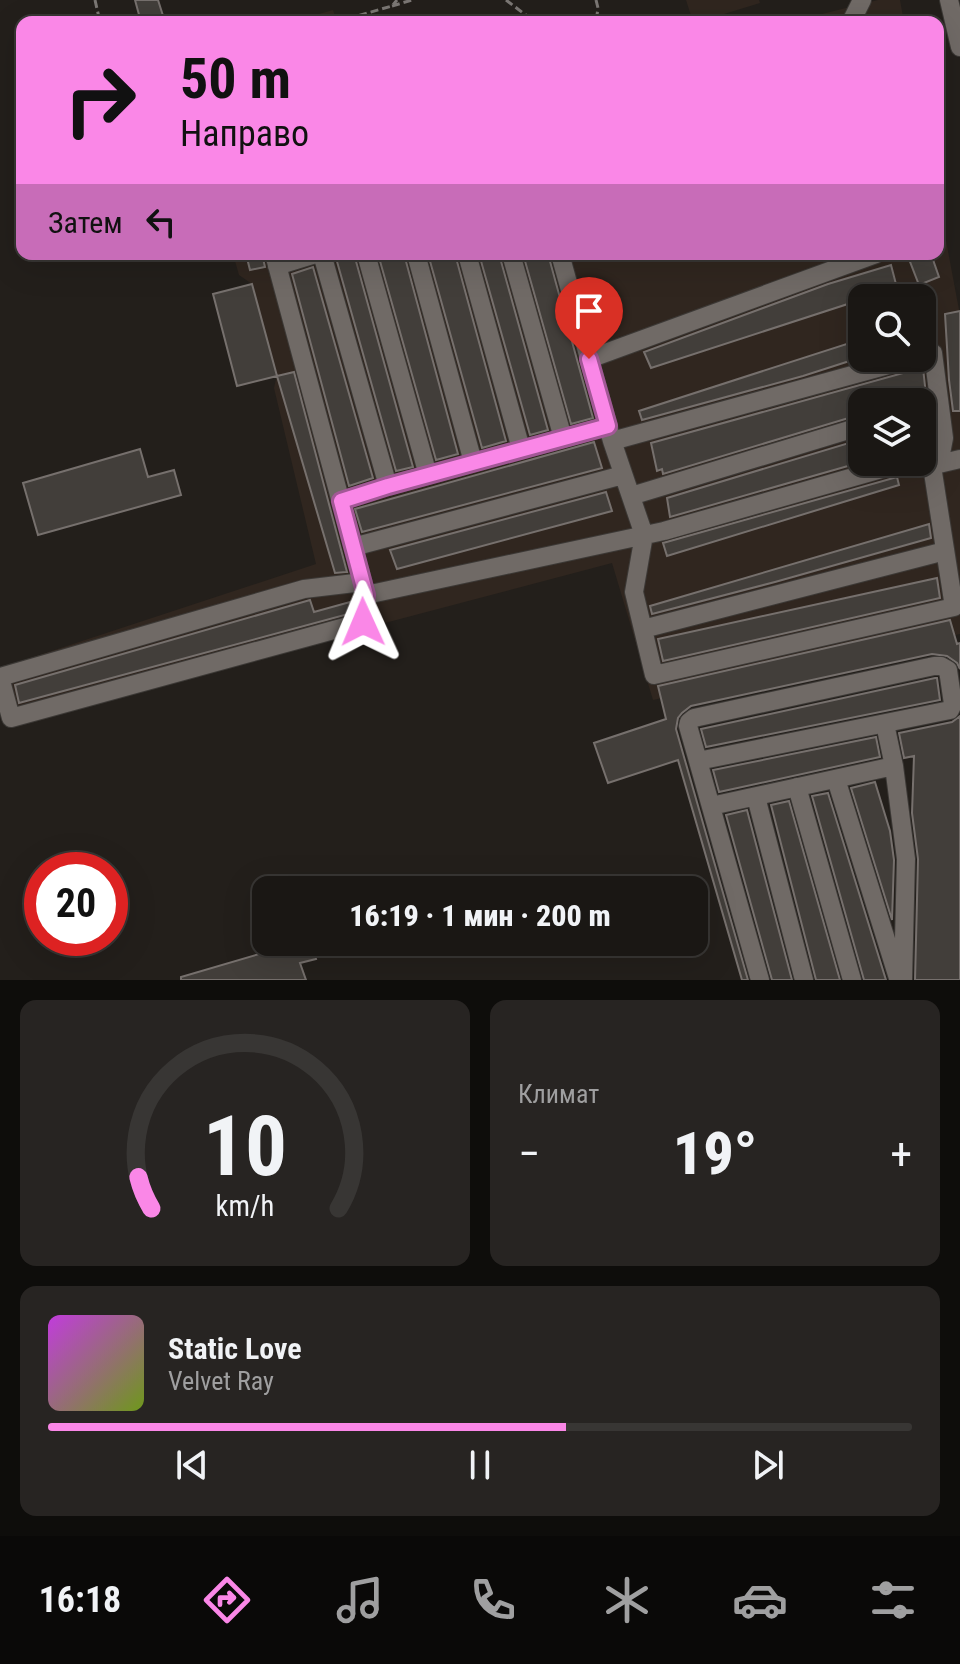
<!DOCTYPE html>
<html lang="ru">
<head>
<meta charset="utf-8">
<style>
  :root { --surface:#1a1714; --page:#272422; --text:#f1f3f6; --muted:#9f9fa0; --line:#383634; --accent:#fa87e7 }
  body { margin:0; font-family:"Roboto Condensed",sans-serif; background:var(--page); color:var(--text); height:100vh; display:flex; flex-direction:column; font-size:30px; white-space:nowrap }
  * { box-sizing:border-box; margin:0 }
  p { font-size:26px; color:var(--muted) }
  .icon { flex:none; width:44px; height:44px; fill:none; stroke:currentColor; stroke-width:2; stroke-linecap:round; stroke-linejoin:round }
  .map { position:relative; height:980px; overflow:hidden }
  .drawer { display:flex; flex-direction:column; gap:20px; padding:20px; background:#0e0d0b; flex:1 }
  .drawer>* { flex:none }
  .guide { position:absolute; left:16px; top:16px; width:928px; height:244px; border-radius:16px; box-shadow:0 8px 32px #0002,0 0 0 2px var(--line); background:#fa87e7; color:#111; overflow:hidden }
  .tools { position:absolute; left:848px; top:284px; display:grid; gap:16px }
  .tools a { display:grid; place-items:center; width:88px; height:88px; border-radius:16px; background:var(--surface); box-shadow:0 8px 32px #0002,0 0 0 2px var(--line); font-size:40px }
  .speed { position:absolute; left:24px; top:852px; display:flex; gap:16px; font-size:40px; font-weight:700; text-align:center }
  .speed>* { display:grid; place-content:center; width:104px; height:104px; border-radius:50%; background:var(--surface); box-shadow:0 8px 32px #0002,0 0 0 2px var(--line); line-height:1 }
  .speed .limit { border:12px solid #d22; background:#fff; color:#111 }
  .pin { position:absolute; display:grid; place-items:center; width:68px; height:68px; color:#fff; margin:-82px -34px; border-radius:50% 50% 50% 0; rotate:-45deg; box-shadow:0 0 8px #0007 }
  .pin .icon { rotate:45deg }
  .me { position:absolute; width:88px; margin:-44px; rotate:359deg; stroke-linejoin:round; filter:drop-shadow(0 0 6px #0008) }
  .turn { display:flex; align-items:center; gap:28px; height:168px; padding:0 32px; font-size:36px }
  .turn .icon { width:104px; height:104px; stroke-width:2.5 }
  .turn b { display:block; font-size:56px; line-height:68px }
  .then { display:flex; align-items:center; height:76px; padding:0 32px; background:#0003; gap:16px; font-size:30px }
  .big { font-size:60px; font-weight:800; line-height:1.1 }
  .drawer .card { flex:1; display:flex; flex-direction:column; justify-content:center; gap:12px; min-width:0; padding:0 28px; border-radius:16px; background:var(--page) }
  .drawer .dial { align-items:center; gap:0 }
  .dial svg { height:208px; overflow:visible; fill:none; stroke:var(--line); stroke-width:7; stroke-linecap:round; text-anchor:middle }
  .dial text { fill:var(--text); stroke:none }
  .song { display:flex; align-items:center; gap:24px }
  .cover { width:96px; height:96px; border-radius:12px; background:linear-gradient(135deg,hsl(290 70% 55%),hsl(80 70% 35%)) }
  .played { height:8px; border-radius:4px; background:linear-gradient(90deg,var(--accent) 60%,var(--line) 60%) }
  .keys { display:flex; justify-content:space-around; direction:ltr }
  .heat { display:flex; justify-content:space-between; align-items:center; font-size:44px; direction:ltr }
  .drawer .tiles { flex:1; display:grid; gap:20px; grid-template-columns:1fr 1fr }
  .card:last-child { grid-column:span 2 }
  .trip { position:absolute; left:252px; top:876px; width:456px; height:80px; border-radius:16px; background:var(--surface); box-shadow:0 8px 32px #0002,0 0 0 2px var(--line); font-weight:800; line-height:80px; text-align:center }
  .tabs { display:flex; height:128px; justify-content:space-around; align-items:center; background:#0a0908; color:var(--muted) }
  .tabs .icon { width:56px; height:56px }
  .tabs .active { color:var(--accent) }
  .tabs b { font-size:36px; color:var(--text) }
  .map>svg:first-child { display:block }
  .built { fill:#30261f; fill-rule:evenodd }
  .building { fill:#423e3a; stroke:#76706d; stroke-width:2 }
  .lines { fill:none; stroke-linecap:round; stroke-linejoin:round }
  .minor-casing { stroke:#3c3936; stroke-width:20 }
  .path { stroke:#7b7774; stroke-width:3; stroke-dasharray:8 4; stroke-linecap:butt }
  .minor { stroke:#706a66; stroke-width:18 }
  .route-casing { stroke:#a25896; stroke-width:20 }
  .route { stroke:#fa87e7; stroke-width:14 }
</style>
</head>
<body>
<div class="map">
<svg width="960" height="980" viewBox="0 0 960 980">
  <rect width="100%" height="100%" fill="#231f1b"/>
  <path class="built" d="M686,0H759L760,3L698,22H693Z
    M878,0H900L904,22H790Z
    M333,10L337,22H291Z
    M938,198L960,315V634L653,700L612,563L6,723L0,668L316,564L274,388L277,375L252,284L239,275L233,254H938ZM862,298H922V358H862ZM862,402H922V462H862Z"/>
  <path class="building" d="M135,0H158L165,22H141Z
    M246,254H262L265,267L250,270Z
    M350,254H354L413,467L396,471L336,258Z
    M378,254H404L458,454L436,460Z
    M428,254H455L506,441L482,448Z
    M479,254H499L548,430L530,435Z
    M523,254H548L593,418L571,424Z
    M907,254H931L939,277L919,285Z
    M891,265L897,288L651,368L644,352L828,284Z
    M313,267L373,478L349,486L292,274Z
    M252,284L277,376L237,386L213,294Z
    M960,311V411H953L949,380L945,314Z
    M862,339V357L803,376L642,420L639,411Z
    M921,368H923L931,440L922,443V395L898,402H862V414L663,474L662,469L657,471L651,443Z
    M294,372L347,572H346L335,573L277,376Z
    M862,439V462L670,517L667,498Z
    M594,442L602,468L362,532L355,509Z
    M140,449L148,477L174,470L181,495L38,535L23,483Z
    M897,477L899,485L667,556L663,543Z
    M606,492L612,511L397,569L390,550Z
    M929,524L931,538L775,582L652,614L650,606Z
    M937,578L940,598L663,661L658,639Z
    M310,600L314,612L350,602L352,613L19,703L15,685Z
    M950,620L957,644L960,643V669L957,663L947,656L932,654L691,706L682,713L678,718L676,729L748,980H742L678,760L608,783L594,743L666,719L658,686Z
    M935,678H937L940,700L706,747L701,729Z
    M960,716V980H915L918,859L912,813L914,756L904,758L899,733L952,722Z
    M876,737L880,757L719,792L713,770Z
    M875,782L890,831L894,860L892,920L851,788Z
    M828,793L886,980H864L812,796Z
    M789,801L840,980H816L771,805Z
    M747,810L792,980H772L726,815Z
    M300,942H311L316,959L300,963L306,980H181V977Z"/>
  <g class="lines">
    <defs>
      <path id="minor" d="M949,0L960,47
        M851,22L862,0
        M274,254L366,595L664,531L899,464L926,467L960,459
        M322,254L388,486L341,501
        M366,254L428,475
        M416,254L473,462
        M467,254L521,449
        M511,254L563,438
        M560,254L612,441L914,358
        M277,266L316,254
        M922,356L933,353L944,438L939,464
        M589,359L876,254
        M612,441L644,535L634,592L654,675L954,607L932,466
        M388,486L608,426
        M631,496L862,426
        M353,547L623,475
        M363,582L304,589L0,677L11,718L363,622L366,595
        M643,629L945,551
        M885,724L894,766L906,859L903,980
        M698,761L950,710L953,704L948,670L941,666H934L694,718L689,722L688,726L698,761L760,980
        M836,779L898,978
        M797,787L852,980
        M756,797L804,980
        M711,806L894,766"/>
    </defs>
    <use href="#minor" class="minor-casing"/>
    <path class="path" d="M95,0L100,22
      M506,0L535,22
      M596,0L598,8L596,22
      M392,6L412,0
      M336,22L392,6L397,0
      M668,22L684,17"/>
    <use href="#minor" class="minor"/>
  </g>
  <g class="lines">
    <defs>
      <path id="route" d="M363,622L366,595L341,501L388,486L608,426L589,359"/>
    </defs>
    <use href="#route" class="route-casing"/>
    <use href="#route" class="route"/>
  </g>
</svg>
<div class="tools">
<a><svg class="icon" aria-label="search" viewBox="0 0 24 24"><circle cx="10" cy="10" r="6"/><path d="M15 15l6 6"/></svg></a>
<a><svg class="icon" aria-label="layers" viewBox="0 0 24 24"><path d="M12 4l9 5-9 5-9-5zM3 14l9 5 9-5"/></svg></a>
</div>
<div class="speed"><div class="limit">20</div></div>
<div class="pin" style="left:589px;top:359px;background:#d93025"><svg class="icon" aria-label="arrive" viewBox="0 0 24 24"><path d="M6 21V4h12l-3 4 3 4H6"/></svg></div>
<svg class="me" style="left:363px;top:622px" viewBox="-20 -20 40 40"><path d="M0-17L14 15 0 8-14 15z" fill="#fa87e7" stroke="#fff" stroke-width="4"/></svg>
<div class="trip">16:19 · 1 мин · 200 m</div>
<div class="guide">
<div class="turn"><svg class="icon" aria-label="right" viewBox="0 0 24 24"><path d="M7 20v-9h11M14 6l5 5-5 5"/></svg><div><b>50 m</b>Направо</div></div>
<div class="then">Затем<svg class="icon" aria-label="left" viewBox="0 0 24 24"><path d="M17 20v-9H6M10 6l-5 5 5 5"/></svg></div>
</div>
</div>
<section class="drawer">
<div class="tiles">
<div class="card dial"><svg viewBox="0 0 100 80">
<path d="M14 69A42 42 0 1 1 86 69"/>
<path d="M14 69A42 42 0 0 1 9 57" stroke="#fa87e7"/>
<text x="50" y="56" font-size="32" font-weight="700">10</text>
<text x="50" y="72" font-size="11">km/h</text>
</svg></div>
<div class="card"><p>Климат</p>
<div class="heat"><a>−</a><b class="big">19°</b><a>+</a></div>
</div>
<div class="card">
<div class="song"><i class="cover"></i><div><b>Static Love</b><p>Velvet Ray</p></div></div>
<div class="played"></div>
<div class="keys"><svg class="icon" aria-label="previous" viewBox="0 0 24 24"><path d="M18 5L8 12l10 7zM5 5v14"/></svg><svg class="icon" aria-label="pause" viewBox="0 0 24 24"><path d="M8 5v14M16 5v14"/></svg><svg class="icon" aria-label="next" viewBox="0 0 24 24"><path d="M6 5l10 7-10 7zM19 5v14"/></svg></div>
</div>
</div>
</section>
<nav class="tabs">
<b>16:18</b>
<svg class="icon active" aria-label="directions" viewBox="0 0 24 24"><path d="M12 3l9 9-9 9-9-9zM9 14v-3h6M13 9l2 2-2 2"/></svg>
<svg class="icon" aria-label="music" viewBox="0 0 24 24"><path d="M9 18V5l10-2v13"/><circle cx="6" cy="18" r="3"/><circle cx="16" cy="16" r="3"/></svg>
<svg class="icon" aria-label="phone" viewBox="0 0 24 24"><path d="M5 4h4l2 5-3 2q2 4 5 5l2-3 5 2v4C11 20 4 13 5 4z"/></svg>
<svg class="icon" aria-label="climate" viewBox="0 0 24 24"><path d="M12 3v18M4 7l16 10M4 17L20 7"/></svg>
<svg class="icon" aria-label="car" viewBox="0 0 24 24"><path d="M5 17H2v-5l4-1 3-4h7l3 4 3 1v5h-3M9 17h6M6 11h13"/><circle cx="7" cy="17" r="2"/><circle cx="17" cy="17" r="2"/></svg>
<svg class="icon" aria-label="filters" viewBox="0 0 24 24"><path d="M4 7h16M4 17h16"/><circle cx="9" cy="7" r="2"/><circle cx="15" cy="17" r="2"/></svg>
</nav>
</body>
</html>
